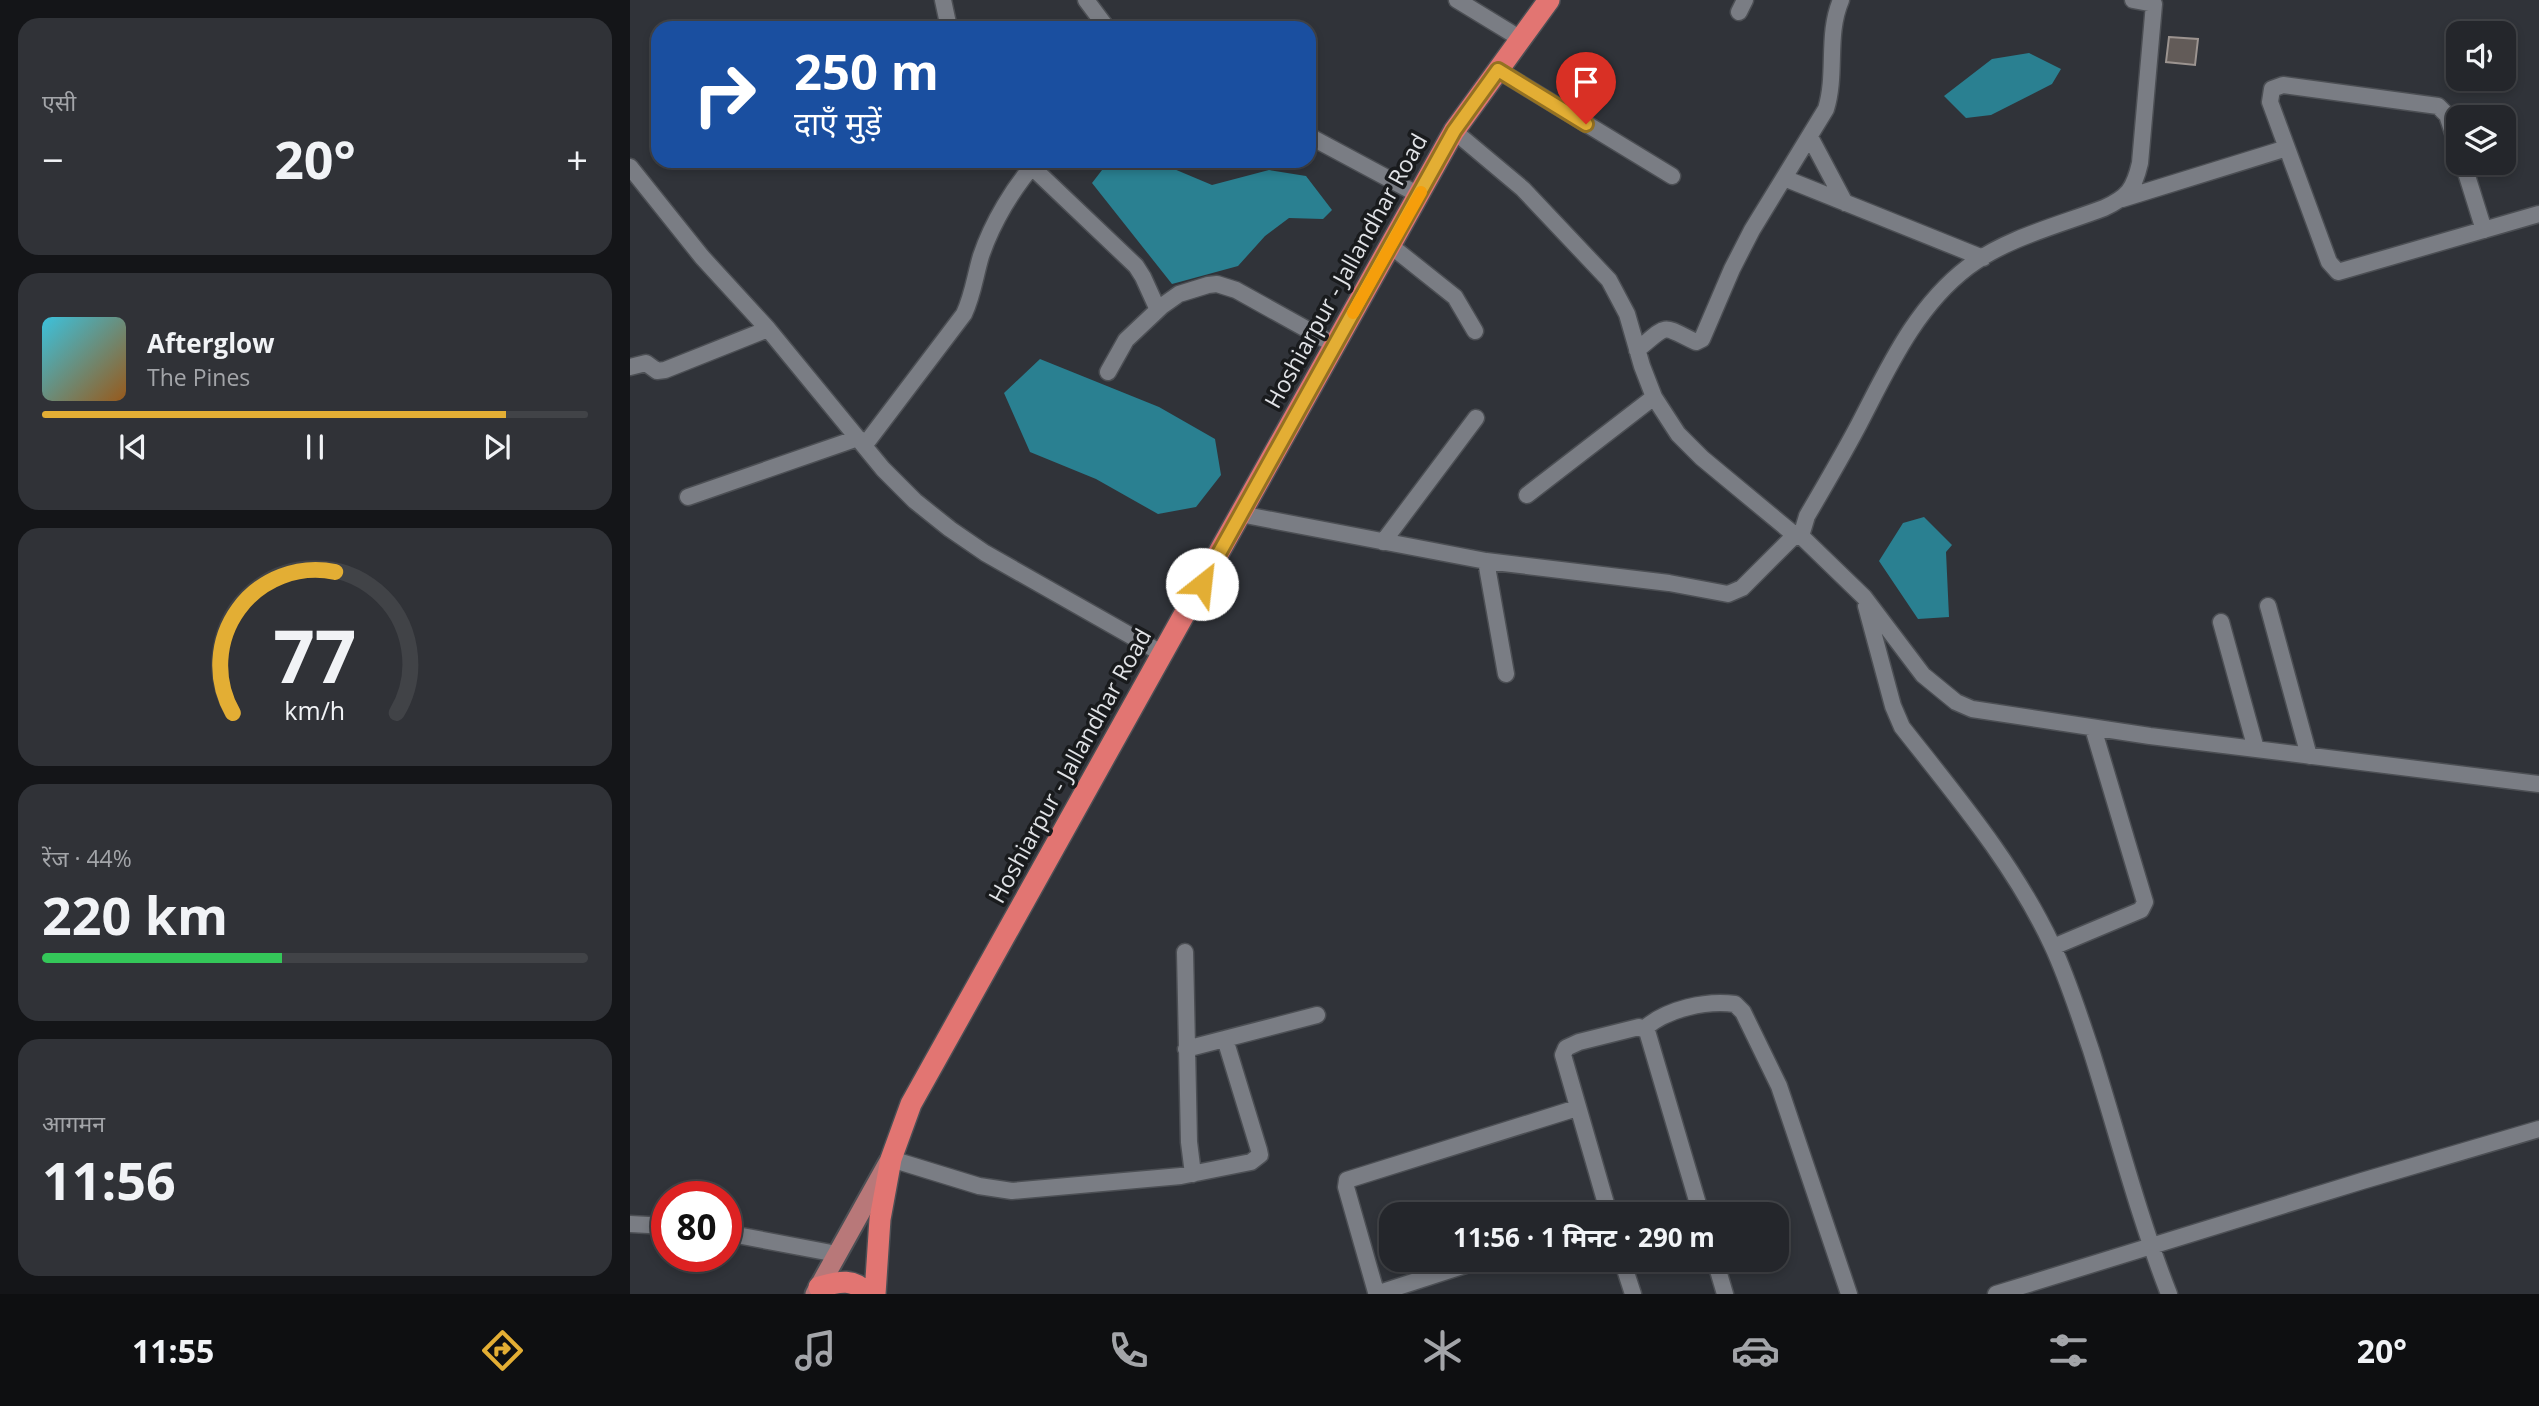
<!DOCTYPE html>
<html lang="hi">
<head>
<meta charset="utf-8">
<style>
  :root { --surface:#24262b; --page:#303237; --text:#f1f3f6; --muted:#a3a5a9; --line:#414347; --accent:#e3ae34 }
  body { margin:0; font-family:"Open Sans","Noto Sans Devanagari",sans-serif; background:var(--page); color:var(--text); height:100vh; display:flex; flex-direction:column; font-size:26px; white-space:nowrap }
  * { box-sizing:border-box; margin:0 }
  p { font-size:23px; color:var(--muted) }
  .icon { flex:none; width:38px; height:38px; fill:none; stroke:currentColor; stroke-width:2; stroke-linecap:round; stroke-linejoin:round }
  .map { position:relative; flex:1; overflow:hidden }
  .details { display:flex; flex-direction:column; gap:18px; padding:18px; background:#141518; width:630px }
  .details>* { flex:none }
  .top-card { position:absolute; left:21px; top:21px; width:665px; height:147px; border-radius:21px; box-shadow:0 4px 10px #0003,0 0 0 2px var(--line); background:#1a4fa0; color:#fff; overflow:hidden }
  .controls { position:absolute; left:1816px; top:21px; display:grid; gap:14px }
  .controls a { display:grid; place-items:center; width:70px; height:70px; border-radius:14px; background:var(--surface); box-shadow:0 4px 10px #0003,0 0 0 2px var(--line); font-size:35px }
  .speed { position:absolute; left:21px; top:1181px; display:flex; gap:14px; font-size:35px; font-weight:700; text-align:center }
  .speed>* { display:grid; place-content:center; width:91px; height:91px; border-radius:50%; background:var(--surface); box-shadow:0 4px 10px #0003,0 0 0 2px var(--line); line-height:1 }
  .speed .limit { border:10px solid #d22; background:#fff; color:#111 }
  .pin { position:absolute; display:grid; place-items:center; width:60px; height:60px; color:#fff; margin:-72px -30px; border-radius:50% 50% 50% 0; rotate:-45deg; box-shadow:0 0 7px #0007 }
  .pin .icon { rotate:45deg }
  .me { position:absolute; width:77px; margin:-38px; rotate:29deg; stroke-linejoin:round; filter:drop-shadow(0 0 5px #0008) }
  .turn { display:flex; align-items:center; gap:24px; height:147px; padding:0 28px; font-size:32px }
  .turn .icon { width:91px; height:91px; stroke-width:2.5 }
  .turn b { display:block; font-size:49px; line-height:60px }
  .big { font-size:52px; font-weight:700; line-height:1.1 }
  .details .tile { flex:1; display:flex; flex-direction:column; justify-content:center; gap:10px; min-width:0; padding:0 24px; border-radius:21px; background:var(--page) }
  .details .dial { align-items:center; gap:0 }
  .dial svg { height:182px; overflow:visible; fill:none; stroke:var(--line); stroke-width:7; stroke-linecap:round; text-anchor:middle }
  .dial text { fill:var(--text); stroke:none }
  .song { display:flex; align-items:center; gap:21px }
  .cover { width:84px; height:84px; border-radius:10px; background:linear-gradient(135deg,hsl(190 70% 55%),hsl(30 70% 35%)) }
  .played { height:7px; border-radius:4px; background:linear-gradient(90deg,var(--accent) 85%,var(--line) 85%) }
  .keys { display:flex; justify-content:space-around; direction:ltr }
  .heat { display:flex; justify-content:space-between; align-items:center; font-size:38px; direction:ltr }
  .charge { height:10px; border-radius:5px; background:linear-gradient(90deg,#34c759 44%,var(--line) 0) }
  .trip { position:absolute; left:749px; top:1202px; width:410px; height:70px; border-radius:21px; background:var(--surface); box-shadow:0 4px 10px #0003,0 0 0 2px var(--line); font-weight:700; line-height:70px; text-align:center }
  .dock { display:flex; height:112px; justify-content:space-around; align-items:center; background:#0e0f11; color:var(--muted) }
  .dock .icon { width:49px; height:49px }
  .dock .active { color:var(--accent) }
  .dock b { font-size:32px; color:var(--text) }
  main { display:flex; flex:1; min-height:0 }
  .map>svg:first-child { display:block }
  .water { fill:#2a8091 }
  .building { fill:#625b58; stroke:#9c9490; stroke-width:2 }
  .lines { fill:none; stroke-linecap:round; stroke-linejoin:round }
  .minor-casing { stroke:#4c4f54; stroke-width:19 }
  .major-casing { stroke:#4c4f54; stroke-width:23 }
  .highway-casing { stroke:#4c4f54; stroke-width:24 }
  .minor { stroke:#7a7d84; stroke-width:16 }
  .major { stroke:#b87879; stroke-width:19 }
  .highway { stroke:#e27572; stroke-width:21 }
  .route-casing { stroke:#947122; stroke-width:18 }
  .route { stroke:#e3ae34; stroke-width:12 }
  .slow { stroke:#f59e0b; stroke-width:12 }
  .labels { text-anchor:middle; stroke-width:7; stroke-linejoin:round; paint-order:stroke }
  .street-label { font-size:23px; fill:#e1e3e7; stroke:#191b1d }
</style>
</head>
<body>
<main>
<section class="details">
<div class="tile"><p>एसी</p>
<div class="heat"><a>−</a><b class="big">20°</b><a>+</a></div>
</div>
<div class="tile">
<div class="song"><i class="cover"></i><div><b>Afterglow</b><p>The Pines</p></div></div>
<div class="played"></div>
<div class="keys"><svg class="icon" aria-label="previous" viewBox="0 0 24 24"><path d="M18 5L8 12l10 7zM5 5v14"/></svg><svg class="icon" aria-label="pause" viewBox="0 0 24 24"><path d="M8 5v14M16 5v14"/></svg><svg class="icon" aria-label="next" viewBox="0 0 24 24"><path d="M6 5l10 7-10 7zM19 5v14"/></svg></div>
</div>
<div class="tile dial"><svg viewBox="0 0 100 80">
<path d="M14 69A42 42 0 1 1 86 69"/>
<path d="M14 69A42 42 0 0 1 59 7" stroke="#e3ae34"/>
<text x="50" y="56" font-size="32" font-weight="700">77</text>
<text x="50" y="72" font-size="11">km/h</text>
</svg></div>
<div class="tile"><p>रेंज · 44%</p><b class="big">220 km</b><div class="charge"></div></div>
<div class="tile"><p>आगमन</p><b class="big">11:56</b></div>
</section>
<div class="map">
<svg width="1909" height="1294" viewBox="0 0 1909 1294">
  <rect width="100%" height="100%" fill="#303339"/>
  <path class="water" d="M1399,53L1431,69L1422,84L1361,115L1336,118L1314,96L1362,59Z
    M479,161H525L582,185L639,170L676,176L702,210L693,219L659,218L635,236L608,266L542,284L462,183Z
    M410,359L529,407L585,439L591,475L566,507L528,514L466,479L400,452L374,393Z
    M1294,517L1322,545L1316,552L1319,617L1288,619L1249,561L1273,523Z"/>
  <path class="building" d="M1539,37L1568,39L1565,65L1536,62Z"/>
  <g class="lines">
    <defs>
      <path id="minor" d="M313,0L319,28
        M456,0L477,28
        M827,0L891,39
        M1109,12L1115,0
        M868,70L1042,176
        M824,131L893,189L979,280L997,314L1012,366L1024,397L1048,434L1072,458L1166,536
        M679,136L789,195
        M1180,137L1215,203
        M1829,151L1817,115L1808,106L1653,85L1642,89L1640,102L1699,262L1708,272L1909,214
        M1833,163L1854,230
        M0,167L72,257L138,329L253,469L285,501L320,529L355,553L533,654
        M402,167L506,266L513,277L528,310
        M1154,178L1353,258
        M1492,199L1657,148
        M761,246L825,297L845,331
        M1007,350C1040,323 1030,325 1066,342L1072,339L1102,269L1122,230L1196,109C1207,73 1196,35 1211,0
        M0,367L16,363L27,371L35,370L138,329
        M478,372L496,340L532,306L549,294L578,285L587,284L606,290L705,345
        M234,446L334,314C343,295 345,276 351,256C362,223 384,186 407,161
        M897,495L1024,397
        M58,497L228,438
        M610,514L856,561L1039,583L1098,594L1112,588L1162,538L1171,536L1234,597L1293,675L1326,702L1342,709L1520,736L1909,784
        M1171,536L1177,516C1194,487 1211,458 1227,428C1257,371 1284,308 1338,267C1376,238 1429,225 1474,208C1498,197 1504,189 1510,163L1524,4L1503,0
        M753,542L846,418
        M856,561L876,674
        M1236,606L1263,706L1272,727C1327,797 1384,864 1422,945C1438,979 1449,1015 1461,1050C1487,1132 1508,1215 1539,1294
        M1638,606L1679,756
        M1591,622L1626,749
        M1423,947L1511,910L1515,902L1463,728
        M555,952L559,1142L563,1174
        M1015,1028C1037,1009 1076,1000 1105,1004L1113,1012L1149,1086L1219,1294
        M556,1049L687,1015
        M261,1159L349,1186L382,1191L551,1176L621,1162L630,1155L629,1150L595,1039
        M979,1214L933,1055L936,1048L949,1042L1009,1027L1017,1031L1071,1214
        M0,1224L37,1226
        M96,1233L207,1254
        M851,1260L749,1293L746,1292L716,1187L717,1180L947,1108
        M992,1260L1003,1294
        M1085,1260L1095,1294
        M1366,1294L1732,1181L1909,1129"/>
      <path id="major" d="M185,1294L258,1163"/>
      <path id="highway" d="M189,1287C208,1282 223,1277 238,1294
        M245,1294L250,1219L261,1159L281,1104L824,131L919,0"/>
    </defs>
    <use href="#minor" class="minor-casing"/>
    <use href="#major" class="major-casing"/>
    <use href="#highway" class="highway-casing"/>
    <use href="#minor" class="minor"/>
    <use href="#major" class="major"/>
    <use href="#highway" class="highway"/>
  </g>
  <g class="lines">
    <defs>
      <path id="route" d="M572,584L824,131L868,70L956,124"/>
    </defs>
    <use href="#route" class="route-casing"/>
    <use href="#route" class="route"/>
    <path class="slow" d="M723,313L791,192"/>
  </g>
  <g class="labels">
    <g class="street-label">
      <text transform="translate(716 271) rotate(-61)" y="8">Hoshiarpur - Jallandhar Road</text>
      <text transform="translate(440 766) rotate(-61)" y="8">Hoshiarpur - Jallandhar Road</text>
    </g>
  </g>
</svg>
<div class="controls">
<a><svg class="icon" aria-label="sound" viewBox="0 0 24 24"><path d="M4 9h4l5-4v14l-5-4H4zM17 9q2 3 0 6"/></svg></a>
<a><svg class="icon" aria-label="layers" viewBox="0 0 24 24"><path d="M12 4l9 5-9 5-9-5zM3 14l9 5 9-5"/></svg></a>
</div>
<div class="speed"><div class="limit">80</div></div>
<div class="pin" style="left:956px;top:124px;background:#d93025"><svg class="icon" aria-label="arrive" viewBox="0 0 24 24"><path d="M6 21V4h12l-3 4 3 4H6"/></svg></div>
<svg class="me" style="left:572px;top:584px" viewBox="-20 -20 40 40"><circle r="19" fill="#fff"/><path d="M0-13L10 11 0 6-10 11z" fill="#e3ae34"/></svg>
<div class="trip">11:56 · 1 मिनट · 290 m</div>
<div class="top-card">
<div class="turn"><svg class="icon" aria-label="right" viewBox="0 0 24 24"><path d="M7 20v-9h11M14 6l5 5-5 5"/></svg><div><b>250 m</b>दाएँ मुड़ें</div></div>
</div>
</div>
</main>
<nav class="dock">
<b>11:55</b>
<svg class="icon active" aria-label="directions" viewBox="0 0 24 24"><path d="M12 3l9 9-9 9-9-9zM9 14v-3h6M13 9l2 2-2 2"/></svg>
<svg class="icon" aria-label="music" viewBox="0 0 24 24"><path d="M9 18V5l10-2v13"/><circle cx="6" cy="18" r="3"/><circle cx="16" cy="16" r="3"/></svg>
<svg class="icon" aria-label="phone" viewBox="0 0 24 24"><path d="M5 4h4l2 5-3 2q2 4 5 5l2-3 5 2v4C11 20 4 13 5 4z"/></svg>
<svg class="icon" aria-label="climate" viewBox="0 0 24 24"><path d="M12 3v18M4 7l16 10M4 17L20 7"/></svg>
<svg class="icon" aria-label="car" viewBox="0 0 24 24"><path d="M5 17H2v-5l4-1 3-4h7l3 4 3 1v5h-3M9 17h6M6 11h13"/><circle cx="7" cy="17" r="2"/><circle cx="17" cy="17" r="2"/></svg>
<svg class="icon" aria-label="filters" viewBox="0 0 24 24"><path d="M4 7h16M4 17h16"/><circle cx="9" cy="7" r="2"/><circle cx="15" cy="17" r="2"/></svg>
<b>20°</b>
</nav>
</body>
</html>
